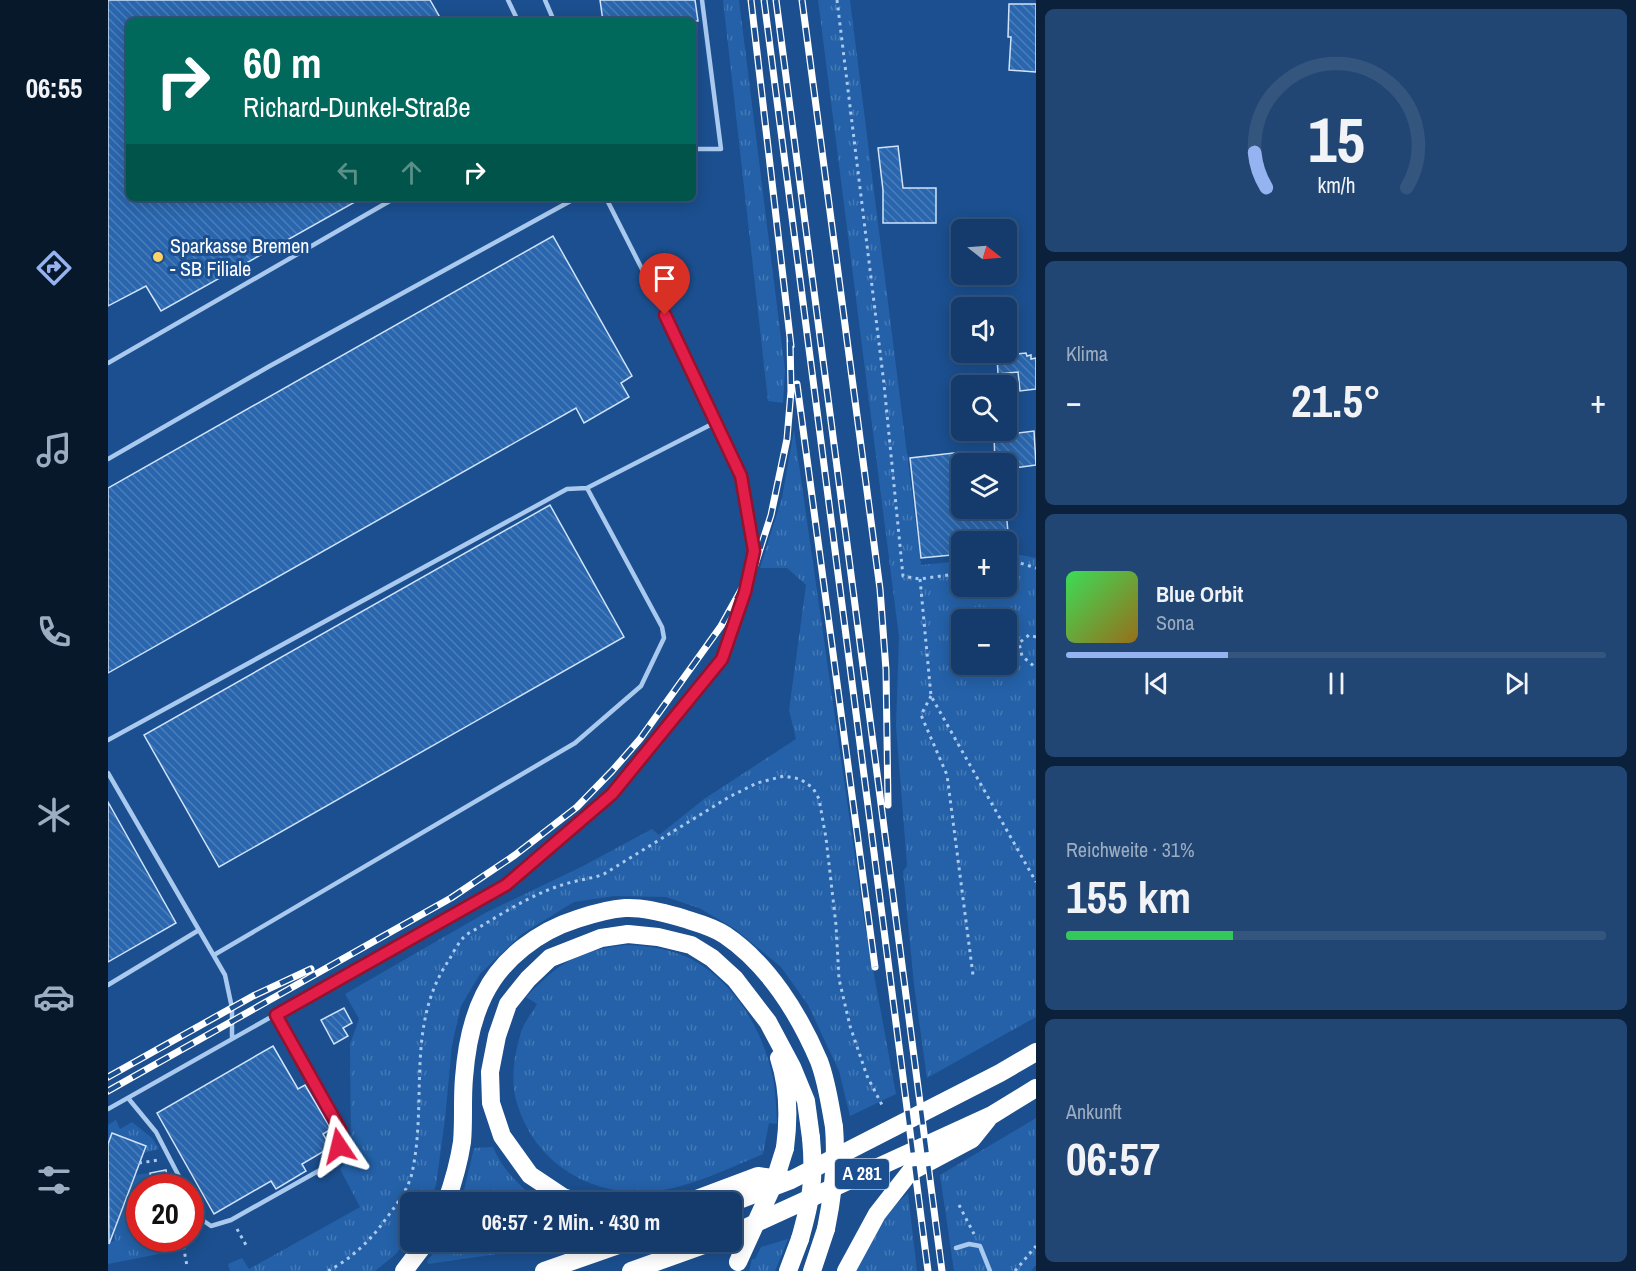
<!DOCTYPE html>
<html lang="de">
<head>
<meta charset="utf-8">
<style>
  :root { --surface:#143b6b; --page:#214673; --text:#f1f3f6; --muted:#9dadc1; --line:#33557e; --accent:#95b2f1 }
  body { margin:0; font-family:"Archivo Narrow",sans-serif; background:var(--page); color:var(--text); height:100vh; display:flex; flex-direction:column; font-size:22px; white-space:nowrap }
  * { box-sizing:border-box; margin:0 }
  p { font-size:20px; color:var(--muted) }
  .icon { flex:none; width:33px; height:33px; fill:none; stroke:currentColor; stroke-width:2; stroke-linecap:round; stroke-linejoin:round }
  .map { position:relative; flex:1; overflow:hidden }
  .drawer { display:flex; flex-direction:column; gap:9px; padding:9px; background:#0b203b; width:600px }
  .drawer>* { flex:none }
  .guide { position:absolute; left:18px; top:18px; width:570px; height:183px; border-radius:9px; box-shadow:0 3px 15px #0003,0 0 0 2px var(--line); background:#00695c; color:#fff; overflow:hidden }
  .needle { width:39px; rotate:107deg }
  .tools { position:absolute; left:843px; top:219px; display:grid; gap:12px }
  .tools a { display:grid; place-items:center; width:66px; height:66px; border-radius:9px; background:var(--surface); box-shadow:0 3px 15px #0003,0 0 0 2px var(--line); font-size:30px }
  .speed { position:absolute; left:18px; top:1174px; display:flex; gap:12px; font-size:30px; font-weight:700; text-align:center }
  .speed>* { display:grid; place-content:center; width:78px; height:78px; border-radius:50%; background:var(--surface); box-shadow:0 3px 15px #0003,0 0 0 2px var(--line); line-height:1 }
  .speed .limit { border:9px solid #d22; background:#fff; color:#111 }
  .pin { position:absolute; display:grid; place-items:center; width:51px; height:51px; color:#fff; margin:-62px -26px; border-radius:50% 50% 50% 0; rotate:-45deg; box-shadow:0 0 6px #0007 }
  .pin .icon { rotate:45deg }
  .me { position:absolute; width:66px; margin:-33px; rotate:350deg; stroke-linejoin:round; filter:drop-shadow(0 0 4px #0008) }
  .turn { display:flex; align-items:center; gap:21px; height:126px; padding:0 18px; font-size:27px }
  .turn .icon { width:78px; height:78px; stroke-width:2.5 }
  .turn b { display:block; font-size:42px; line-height:51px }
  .lanes { display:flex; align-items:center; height:57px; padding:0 18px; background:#0003; justify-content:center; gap:30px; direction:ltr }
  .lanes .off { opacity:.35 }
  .big { font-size:45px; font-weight:700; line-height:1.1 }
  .drawer .widget { flex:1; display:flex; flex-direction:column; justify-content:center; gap:9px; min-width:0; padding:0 21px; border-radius:9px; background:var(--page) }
  .drawer .dial { align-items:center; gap:0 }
  .dial svg { height:156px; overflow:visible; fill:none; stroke:var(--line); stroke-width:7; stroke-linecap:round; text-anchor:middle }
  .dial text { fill:var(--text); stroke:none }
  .song { display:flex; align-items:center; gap:18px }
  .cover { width:72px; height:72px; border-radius:9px; background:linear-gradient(135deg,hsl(130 70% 55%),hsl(40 70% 35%)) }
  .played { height:6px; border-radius:3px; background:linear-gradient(90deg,var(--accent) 30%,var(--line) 30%) }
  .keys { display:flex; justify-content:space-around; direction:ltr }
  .heat { display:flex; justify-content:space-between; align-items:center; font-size:33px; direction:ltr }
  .charge { height:9px; border-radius:4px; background:linear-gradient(90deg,#34c759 31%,var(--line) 0) }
  .trip { position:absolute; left:292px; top:1192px; width:342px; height:60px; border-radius:9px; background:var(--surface); box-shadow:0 3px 15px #0003,0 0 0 2px var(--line); font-weight:700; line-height:60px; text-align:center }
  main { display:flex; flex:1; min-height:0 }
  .dock { display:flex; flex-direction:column; width:108px; justify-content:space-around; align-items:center; background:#08182b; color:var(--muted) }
  .dock .icon { width:42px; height:42px }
  .dock .selected { color:var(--accent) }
  .dock b { font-size:27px; color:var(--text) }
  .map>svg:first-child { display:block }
  .grass { fill:url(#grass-tufts); fill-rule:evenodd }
  .building { fill:url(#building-back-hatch); stroke:#cfe3fa; stroke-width:1.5 }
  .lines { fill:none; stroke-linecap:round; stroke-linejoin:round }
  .path { stroke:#a9c9ee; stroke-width:3; stroke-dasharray:3 4.5; stroke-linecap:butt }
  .service { stroke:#a9c9ee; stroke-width:4.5 }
  .motorway { stroke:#fff; stroke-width:18 }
  .rail-casing { stroke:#fff; stroke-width:7 }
  .rail { stroke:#1b4f8f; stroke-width:4.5; stroke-dasharray:14; stroke-linecap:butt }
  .motorway-bridge { stroke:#fff; stroke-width:18 }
  .route-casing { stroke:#92132f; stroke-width:15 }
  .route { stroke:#e11d48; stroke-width:10 }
  .poi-dot { fill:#ffd166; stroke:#1b4f8f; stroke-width:2 }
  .labels { text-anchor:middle; stroke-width:6; stroke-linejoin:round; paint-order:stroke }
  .shield { fill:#1b4f8f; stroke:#bbcadd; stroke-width:1.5 }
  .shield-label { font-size:18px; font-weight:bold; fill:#fff }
  .poi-label { font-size:20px; fill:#fff; stroke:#1b4f8f; text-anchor:start }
</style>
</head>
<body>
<main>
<nav class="dock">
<b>06:55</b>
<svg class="icon selected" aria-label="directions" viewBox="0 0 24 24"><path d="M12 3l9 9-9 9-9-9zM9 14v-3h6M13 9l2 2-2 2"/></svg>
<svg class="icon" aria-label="music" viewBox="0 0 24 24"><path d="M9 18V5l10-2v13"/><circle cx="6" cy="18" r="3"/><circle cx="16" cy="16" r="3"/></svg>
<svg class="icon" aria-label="phone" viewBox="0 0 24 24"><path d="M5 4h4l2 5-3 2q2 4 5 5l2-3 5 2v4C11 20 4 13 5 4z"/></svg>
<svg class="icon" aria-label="climate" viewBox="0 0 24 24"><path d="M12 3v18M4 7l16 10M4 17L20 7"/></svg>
<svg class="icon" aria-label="car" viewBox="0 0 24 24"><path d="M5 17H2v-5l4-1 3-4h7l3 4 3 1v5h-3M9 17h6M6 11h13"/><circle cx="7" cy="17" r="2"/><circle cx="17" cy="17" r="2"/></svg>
<svg class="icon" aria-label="filters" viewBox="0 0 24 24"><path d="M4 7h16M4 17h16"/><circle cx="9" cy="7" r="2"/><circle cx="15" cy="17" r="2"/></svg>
</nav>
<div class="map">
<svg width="928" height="1271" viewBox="0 0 928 1271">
  <defs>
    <pattern id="grass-tufts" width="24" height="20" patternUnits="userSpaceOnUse" patternTransform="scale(1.5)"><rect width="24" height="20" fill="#2461a8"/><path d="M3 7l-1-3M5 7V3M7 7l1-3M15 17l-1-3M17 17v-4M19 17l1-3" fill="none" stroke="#4579b5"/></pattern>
    <pattern id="building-back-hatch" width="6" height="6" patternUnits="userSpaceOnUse" patternTransform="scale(1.5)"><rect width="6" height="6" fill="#2a66ad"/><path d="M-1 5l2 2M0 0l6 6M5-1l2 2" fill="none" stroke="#4a7db9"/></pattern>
  </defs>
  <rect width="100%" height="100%" fill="#1b4f8f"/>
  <path class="grass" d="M615,0H631L677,370L675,403L660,401Z
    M710,0H742L813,565L853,561L854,586H898L899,556L913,555L928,558V1017L819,1078L806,985L795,871L799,866L788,726L791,637ZM854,620H898V664H854Z
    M686,430L756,920L788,1094L742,1116L731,1071L700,1005L673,967L627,929L591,908L558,897L506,896L466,902L414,934L372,974L353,1006L344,1045L337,1119L328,1185L321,1203H303V1235L287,1255L267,1271H122L120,1264L134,1258L141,1269L252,1207L232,1169L239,1161L243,1147L242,1044L251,1019L237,994L379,912L473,867L544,829L551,835L596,799L688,739L681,710L698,585L679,568H652L674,498Z
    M519,945C541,946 565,949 585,960C627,983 656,1032 665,1078C668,1093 668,1109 669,1124L661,1123L655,1154C619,1169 573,1192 534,1192C474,1193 424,1158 408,1100C402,1079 407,1052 413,1032C416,1022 424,1013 429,1004L418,997C452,962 470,950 519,945Z
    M928,1118V1265L923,1271H846L832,1175Z
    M8,1120L12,1129L24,1122L44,1138L51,1149L35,1153L38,1145L5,1133L0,1144V1125Z
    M385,1147C395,1171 413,1188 434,1203H353L366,1148Z
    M42,1173L45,1188H32V1239H44L45,1243L70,1239L71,1244L66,1251L0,1264V1242L7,1241L6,1233L27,1175Z
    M800,1193L809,1271H746C761,1242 775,1215 800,1193Z
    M680,1239L667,1271H641L644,1259H647L653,1247Z
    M335,1242H444L404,1252L320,1264L319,1261Z"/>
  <path class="building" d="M0,0H322L334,21H21V198H254L53,311L38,286L0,306Z
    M492,0H587L590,21H495Z
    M901,4H928V72L901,70L903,37H900Z
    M790,146L795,188H828V223H775V190L770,148Z
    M445,236L524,376L513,383L521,397L476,423L468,408L0,673V488Z
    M918,353L919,356L923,355V359L928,358V389L912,391L910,372L890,374L889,356Z
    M926,431L928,465L898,469V464H887L886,436Z
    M854,452V508H860L861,515L898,511L901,542H854V554L813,558L802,458Z
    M442,505L516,637L111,867L36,735Z
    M0,802L68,923L0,962Z
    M236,1008L244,1023L235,1028L240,1036L226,1044L213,1020Z
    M165,1046L190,1089L197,1085L223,1129L215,1134L223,1147L194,1164L198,1171L168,1189L163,1181L106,1214L49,1113Z
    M4,1133L38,1146L1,1244L0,1144Z
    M58,1170L61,1188H45L42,1173Z"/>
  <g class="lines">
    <path class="path" d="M729,0L776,384L795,576L812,579L854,573
      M898,565L912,563L928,568
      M812,579L823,696L928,882
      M928,637L921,635L911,643L914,656L928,668
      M823,696L813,715L839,775L865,975
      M31,1163L51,1160
      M851,1205L866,1234
      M129,1229L138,1245
      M74,1239L79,1266
      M220,1271C241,1260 260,1243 274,1224C285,1209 300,1191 304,1173C320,1100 297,1025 341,960C345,953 350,943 356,937C361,932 369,929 375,925C403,908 434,889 465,882C476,879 486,878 496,874L621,797L649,783L676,776L692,779L705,788L711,799L718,838L728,925L731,979L742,1026L759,1076L774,1105
      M907,1271L928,1246"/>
    <path class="service" d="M400,0L410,21
      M437,0L446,21
      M585,149H613L594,0
      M0,363L287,198
      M0,459L160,367L468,198
      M0,740L459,489L479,488L608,422
      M0,773L117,975L124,1008V1039
      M106,955L467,743L533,686L556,638L554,627L479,488
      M0,985L91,930
      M20,1098L48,1132L77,1188
      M0,1109L397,885L504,794L614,659L637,592L647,551L633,476L577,354L498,198
      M82,1198L93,1219L103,1226L123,1220L228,1161L233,1131L168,1015
      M848,1248L861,1244L872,1246L882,1271"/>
    <path class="motorway" d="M671,1058C681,1088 681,1118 677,1148
      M338,1203C345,1183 351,1162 354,1142C356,1121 354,1099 356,1078C358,1051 364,1019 376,995C394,958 431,931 469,919C484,914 501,909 517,908C534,907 554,912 571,917C586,922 604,926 617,935C660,964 691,1014 711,1061C719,1082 722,1105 726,1127
      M474,1203L455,1197L422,1175L394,1136L383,1103L382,1072L389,1036L400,1004L420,979L442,958L493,938L520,934L550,937L583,945L604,958L627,979L660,1022L684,1067L698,1101L703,1138
      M578,1203L650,1176L681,1180
      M623,1203L683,1180L892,1073L928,1052
      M624,1234L884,1115L928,1088
      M296,1271L318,1242
      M436,1271L519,1242
      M523,1271L604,1242
      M680,1271L692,1239
      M704,1271L718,1229
      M738,1271L769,1214L802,1172L864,1139L880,1119"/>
    <defs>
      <path id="rail" d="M643,0L683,346
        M656,0L820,1271
        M668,0L834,1271
        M694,0L772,589L778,670L780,805
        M689,384L767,967
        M0,1077L145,996L203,969
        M0,1091L343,898L407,855L469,807L504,771L532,739L613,626L647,565L663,515L679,439L683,391L682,338"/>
    </defs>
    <use href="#rail" class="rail-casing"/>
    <use href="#rail" class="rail"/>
    <path class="motorway-bridge" d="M718,1229C725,1195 729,1163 726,1127
      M692,1239C703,1200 707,1179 703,1138
      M630,1262L666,1183L677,1148"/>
  </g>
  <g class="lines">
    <defs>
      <path id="route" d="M231,1146L233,1131L168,1015L398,885L504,794L614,659L637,592L646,551L633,476L557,315"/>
    </defs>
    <use href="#route" class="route-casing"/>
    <use href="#route" class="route"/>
  </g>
  <circle class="poi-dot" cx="50" cy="257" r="6"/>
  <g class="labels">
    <rect class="shield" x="727" y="1159" width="54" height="30" rx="4.5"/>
    <g class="shield-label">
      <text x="754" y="1180">A 281</text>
    </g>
    <g class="poi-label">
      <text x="62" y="253">Sparkasse Bremen<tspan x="62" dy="23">- SB Filiale</tspan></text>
    </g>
  </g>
</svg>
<div class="tools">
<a><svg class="needle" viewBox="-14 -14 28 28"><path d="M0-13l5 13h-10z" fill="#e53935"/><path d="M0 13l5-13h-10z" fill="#9dadc1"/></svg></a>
<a><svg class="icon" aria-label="sound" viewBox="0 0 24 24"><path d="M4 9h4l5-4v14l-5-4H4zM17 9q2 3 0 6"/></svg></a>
<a><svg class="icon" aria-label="search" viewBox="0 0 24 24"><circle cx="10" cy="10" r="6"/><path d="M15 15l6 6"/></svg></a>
<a><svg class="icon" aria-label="layers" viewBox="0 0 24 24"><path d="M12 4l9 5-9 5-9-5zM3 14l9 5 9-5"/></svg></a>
<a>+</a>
<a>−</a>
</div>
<div class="speed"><div class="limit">20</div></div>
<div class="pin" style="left:557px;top:315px;background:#d93025"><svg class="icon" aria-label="arrive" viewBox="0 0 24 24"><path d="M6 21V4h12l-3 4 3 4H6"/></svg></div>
<svg class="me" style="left:231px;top:1146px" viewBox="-20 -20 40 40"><path d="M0-17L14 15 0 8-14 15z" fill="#e11d48" stroke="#fff" stroke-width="4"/></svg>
<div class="trip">06:57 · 2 Min. · 430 m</div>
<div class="guide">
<div class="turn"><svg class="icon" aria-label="right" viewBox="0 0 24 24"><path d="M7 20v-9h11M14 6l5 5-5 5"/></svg><div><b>60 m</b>Richard-Dunkel-Straße</div></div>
<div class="lanes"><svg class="icon off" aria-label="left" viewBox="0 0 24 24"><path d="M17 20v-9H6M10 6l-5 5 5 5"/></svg><svg class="icon off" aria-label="ahead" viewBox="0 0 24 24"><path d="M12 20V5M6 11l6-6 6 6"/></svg><svg class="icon" aria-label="right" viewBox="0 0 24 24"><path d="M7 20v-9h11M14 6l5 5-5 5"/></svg></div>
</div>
</div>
<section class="drawer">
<div class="widget dial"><svg viewBox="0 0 100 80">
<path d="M14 69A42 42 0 1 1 86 69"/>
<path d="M14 69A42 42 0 0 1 8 51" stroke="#95b2f1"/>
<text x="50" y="56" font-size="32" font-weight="700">15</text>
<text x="50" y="72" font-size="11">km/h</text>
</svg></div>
<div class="widget"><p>Klima</p>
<div class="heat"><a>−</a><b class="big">21.5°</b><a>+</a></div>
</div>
<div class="widget">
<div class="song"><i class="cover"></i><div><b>Blue Orbit</b><p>Sona</p></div></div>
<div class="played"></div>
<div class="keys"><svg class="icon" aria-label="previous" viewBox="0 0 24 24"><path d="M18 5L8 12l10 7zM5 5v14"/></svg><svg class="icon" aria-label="pause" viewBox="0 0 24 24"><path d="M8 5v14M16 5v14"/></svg><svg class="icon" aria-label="next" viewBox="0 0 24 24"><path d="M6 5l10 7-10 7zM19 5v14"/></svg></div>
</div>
<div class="widget"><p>Reichweite · 31%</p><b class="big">155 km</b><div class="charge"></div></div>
<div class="widget"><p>Ankunft</p><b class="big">06:57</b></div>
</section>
</main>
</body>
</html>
